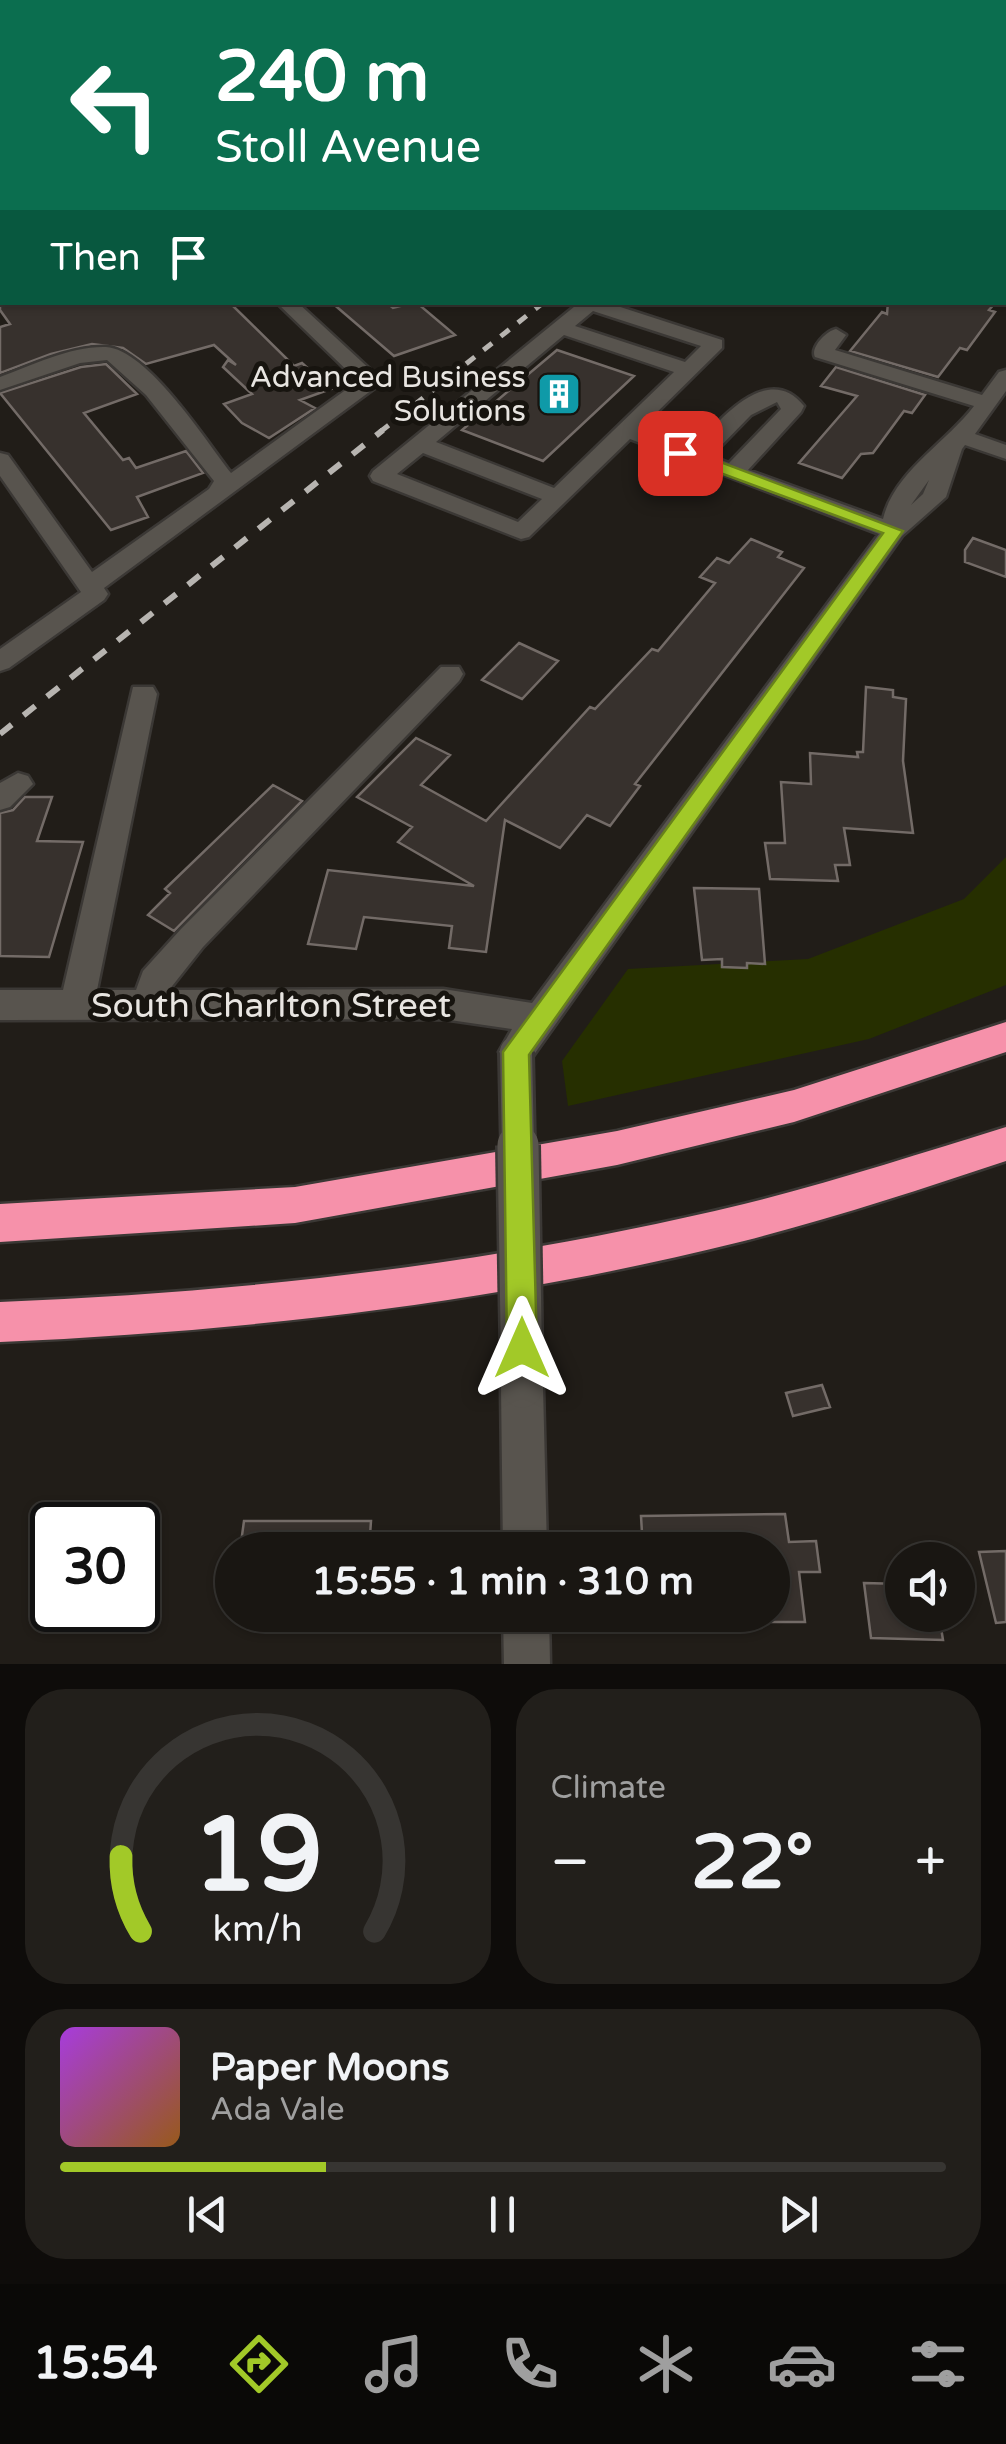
<!DOCTYPE html>
<html lang="en">
<head>
<meta charset="utf-8">
<style>
  :root { --surface:#191612; --page:#221f1b; --text:#f1f3f6; --muted:#9f9f9f; --line:#373532; --accent:#a2c928 }
  body { margin:0; font-family:"Varela Round",sans-serif; background:var(--page); color:var(--text); height:100vh; display:flex; flex-direction:column; font-size:38px; white-space:nowrap }
  * { box-sizing:border-box; margin:0 }
  p { font-size:32px; color:var(--muted) }
  .icon { flex:none; width:55px; height:55px; fill:none; stroke:currentColor; stroke-width:2; stroke-linecap:round; stroke-linejoin:round }
  .map { position:relative; height:1664px; overflow:hidden }
  .details { display:flex; flex-direction:column; gap:25px; padding:25px; background:#0e0c0a; flex:1 }
  .details>* { flex:none }
  .guide { position:absolute; left:0px; top:0px; width:1008px; height:305px; box-shadow:0 2px 8px #0004,0 0 0 2px var(--line); background:#0b6e4f; color:#fff; overflow:hidden }
  .controls { position:absolute; left:885px; top:1542px; display:grid; gap:20px }
  .controls a { display:grid; place-items:center; width:90px; height:90px; border-radius:50%; background:var(--surface); box-shadow:0 2px 8px #0004,0 0 0 2px var(--line); font-size:50px }
  .speed { position:absolute; left:30px; top:1502px; display:flex; gap:20px; font-size:50px; font-weight:700; text-align:center }
  .speed>* { display:grid; place-content:center; width:130px; height:130px; border-radius:50%; background:var(--surface); box-shadow:0 2px 8px #0004,0 0 0 2px var(--line); line-height:1 }
  .speed .limit { border:5px solid #111; border-radius:15px; background:#fff; color:#111 }
  .pin { position:absolute; display:grid; place-items:center; width:85px; height:85px; color:#fff; margin:-42px; border-radius:20px; box-shadow:0 5px 15px #0006 }
  .me { position:absolute; width:110px; margin:-55px; rotate:0deg; stroke-linejoin:round; filter:drop-shadow(0 0 8px #0008) }
  .turn { display:flex; align-items:center; gap:35px; height:210px; padding:0 50px; font-size:45px }
  .turn .icon { width:130px; height:130px; stroke-width:2.5 }
  .turn b { display:block; font-size:70px; line-height:85px }
  .then { display:flex; align-items:center; height:95px; padding:0 50px; background:#0003; gap:20px; font-size:38px }
  .big { font-size:75px; font-weight:700; line-height:1.1 }
  .details .tile { flex:1; display:flex; flex-direction:column; justify-content:center; gap:15px; min-width:0; padding:0 35px; border-radius:40px; background:var(--page) }
  .details .dial { align-items:center; gap:0 }
  .dial svg { height:260px; overflow:visible; fill:none; stroke:var(--line); stroke-width:7; stroke-linecap:round; text-anchor:middle }
  .dial text { fill:var(--text); stroke:none }
  .song { display:flex; align-items:center; gap:30px }
  .cover { width:120px; height:120px; border-radius:15px; background:linear-gradient(135deg,hsl(280 70% 55%),hsl(30 70% 35%)) }
  .played { height:10px; border-radius:5px; background:linear-gradient(90deg,var(--accent) 30%,var(--line) 30%) }
  .keys { display:flex; justify-content:space-around; direction:ltr }
  .heat { display:flex; justify-content:space-between; align-items:center; font-size:55px; direction:ltr }
  .details .tiles { flex:1; display:grid; gap:25px; grid-template-columns:1fr 1fr }
  .tile:last-child { grid-column:span 2 }
  .trip { position:absolute; left:215px; top:1532px; width:575px; height:100px; border-radius:50px; background:var(--surface); box-shadow:0 2px 8px #0004,0 0 0 2px var(--line); font-weight:700; line-height:100px; text-align:center }
  .dock { display:flex; height:160px; justify-content:space-around; align-items:center; background:#0a0907; color:var(--muted) }
  .dock .icon { width:70px; height:70px }
  .dock .active { color:var(--accent) }
  .dock b { font-size:45px; color:var(--text) }
  .map>svg:first-child { display:block }
  .green { fill:#262f00 }
  .building { fill:#37312d; stroke:#736b67; stroke-width:2.5 }
  .lines { fill:none; stroke-linecap:round; stroke-linejoin:round }
  .minor-casing { stroke:#3b3835; stroke-width:5 }
  .major-casing { stroke:#3b3835; stroke-width:5 }
  .highway-casing { stroke:#3b3835; stroke-width:5 }
  .minor { fill:#58544e; fill-rule:evenodd }
  .major { fill:#b77985; fill-rule:evenodd }
  .highway { fill:#f691aa; fill-rule:evenodd }
  .rail-far2 { stroke:#b7b4b0; stroke-width:4; stroke-dasharray:9 9; stroke-linecap:butt }
  .rail-far1 { stroke:#b7b4b0; stroke-width:5; stroke-dasharray:11 11; stroke-linecap:butt }
  .rail { stroke:#b7b4b0; stroke-width:6; stroke-dasharray:15 15; stroke-linecap:butt }
  .minor-bridge-far1-casing { stroke:#3b3835; stroke-width:38; stroke-linecap:butt }
  .minor-bridge-casing { stroke:#3b3835; stroke-width:46; stroke-linecap:butt }
  .minor-bridge-far1 { stroke:#58544e; stroke-width:32 }
  .minor-bridge { stroke:#58544e; stroke-width:41 }
  .route { fill:#a2c928; stroke:#69831a; stroke-width:2.5 }
  .labels { text-anchor:middle; stroke-width:10; stroke-linejoin:round; paint-order:stroke }
  .far-poi-label { font-size:30px; fill:#e8e5e1; stroke:#17140f; text-anchor:end }
  .street-label { font-size:35px; fill:#e8e5e1; stroke:#17140f }
</style>
</head>
<body>
<div class="map">
<svg width="1006" height="1664" viewBox="0 0 1006 1664">
  <rect width="100%" height="100%" fill="#211d18"/>
  <path class="green" d="M1006,857V985L869,1039L568,1106L562,1061L628,969L808,959L964,899Z"/>
  <path class="building" d="M0,302H229L294,366L302,363L331,389L300,400L315,408L269,438L242,423L224,404L252,394L223,367L228,360L236,365L214,345L146,364L123,348L92,344L51,354L0,373V327L10,324L0,310Z
    M331,302H386L393,308L416,302L455,335L394,356Z
    M888,302H996L989,310L995,312L967,350L960,348L938,377L850,351L882,312L887,314Z
    M557,350L634,376L543,461L462,430Z
    M106,364L137,394L84,413L123,460L129,458L136,468L186,451L203,473L137,497L148,517L111,530L0,393L81,367Z
    M836,367L925,395L912,413L904,411L873,453L861,454L842,478L799,463L857,396L821,386Z
    M973,538L1006,550V577L965,562V550Z
    M751,539L782,552L778,557L804,568L635,784L640,786L610,826L587,815L560,848L505,820L486,952L449,948L452,926L364,917L356,949L308,944L328,870L474,886L398,842L412,827L357,797L416,738L450,755L421,785L486,821L590,707L595,709L652,649L658,651L715,583L700,577L717,558L729,563Z
    M519,643L558,661L522,699L482,680Z
    M866,687L893,690V697L906,699L903,761L913,833L844,828L850,865H835L838,881L770,879L765,843H785L781,782L811,784L810,753L858,757L857,752H863Z
    M273,785L302,801L174,931L148,915L170,893L165,889Z
    M25,797H52L37,841L83,842L49,957L0,956V813L13,810Z
    M694,888L759,889L765,964L747,963V968L722,967V959L702,960Z
    M822,1385L830,1407L793,1416L786,1393Z
    M785,1514L789,1542L816,1541L820,1572H799L805,1622H772V1550H643L641,1516Z
    M244,1521H371L369,1550H240Z
    M1006,1551V1622L996,1623L979,1552Z
    M864,1583L902,1584V1615H939L943,1640L871,1638Z"/>
  <g class="lines">
    <defs>
      <path id="minor" d="M327,0H343L345,2H329Z
        M411,0H428L430,2H413Z
        M486,0H501L502,1L488,2Z
        M515,0H532L534,2H517Z
        M629,0H648L650,2H631Z
        M963,0H979L981,2H965Z
        M1005,6H1006V15H1005Z
        M1006,106V116L1005,117V107Z
        M0,193H2V203H0Z
        M1005,230H1006V240H1005Z
        M0,273L2,274V288L0,287Z
        M276,302H297L374,373L379,383L376,387L104,588L108,594L104,600L9,668L0,671V649L81,592L0,476V453L8,455L92,572L209,489L214,481L146,395L107,360L80,363L0,390V377C32,365 71,346 106,347C147,349 206,441 231,473L358,381Z
        M580,302H605L722,340V348L641,428L688,448L692,450C718,422 767,360 804,406L801,412L748,470L883,519C894,472 946,443 974,406L815,357C810,348 826,331 836,329L846,335L835,350L982,395L999,372L1006,370V391L975,434L1006,445V459L965,445L962,449L946,497L902,536L528,1063L516,1067L504,1063L499,1052L512,1029L443,1019L0,1020V990H63L133,687H153L157,694L97,990H136L143,971L181,929L441,667H459L463,674L459,681L203,947L169,990L443,989L532,1003L879,534L630,439L529,537L521,539L373,481L370,476L373,471ZM593,311L701,346L685,362L575,326ZM564,335L674,372L554,488L436,442ZM777,402L781,409L729,463L711,456L751,415ZM423,453L542,499L518,522L397,474ZM929,480L923,494L911,505Z
        M18,773L28,776L33,784L10,807L0,810V783Z
        M522,1366L537,1372L543,1387L547,1550H503L501,1387L507,1372Z
        M503,1615H549L550,1664H504Z"/>
      <path id="major" d="M0,108H2V118H0Z"/>
      <path id="highway" d="M1006,1022V1052L794,1122L617,1165L295,1223L0,1242V1204L295,1187L617,1131L794,1090Z
        M1006,1127V1161C919,1190 833,1218 744,1241C501,1302 250,1331 0,1342V1302C250,1292 500,1263 744,1204C832,1182 919,1154 1006,1127Z"/>
    </defs>
    <use href="#minor" class="minor-casing"/>
    <use href="#major" class="major-casing"/>
    <use href="#highway" class="highway-casing"/>
    <use href="#minor" class="minor"/>
    <use href="#major" class="major"/>
    <use href="#highway" class="highway"/>
    <path class="rail-far2" d="M912,2L916,0"/>
    <path class="rail-far1" d="M380,432L544,302"/>
    <path class="rail" d="M0,734L383,430"/>
    <defs>
      <path id="minor-bridge-far1" d="M516,1052L518,1147"/>
      <path id="minor-bridge" d="M518,1145L522,1387"/>
    </defs>
    <use href="#minor-bridge-far1" class="minor-bridge-far1-casing"/>
    <use href="#minor-bridge" class="minor-bridge-casing"/>
    <use href="#minor-bridge-far1" class="minor-bridge-far1"/>
    <use href="#minor-bridge" class="minor-bridge"/>
  </g>
  <path class="route" d="M674,449H686L903,531L529,1055L537,1348L533,1359L522,1364L511,1359L507,1348L503,1052L883,533L674,456Z"/>
  <defs>
    <symbol id="building-square" viewBox="-11 -11 22 22"><rect x="-9" y="-9" width="18" height="18" rx="4" fill="#0f9aa8" stroke="#17140f"/><path d="M-4-6H4V6H1V3H-1V6H-4ZM-2.5-4.3h1.7v1.8h-1.7ZM.8-4.3h1.7v1.8H.8ZM-2.5-1h1.7V.8h-1.7ZM.8-1h1.7V.8H.8Z" fill="#fff"/></symbol>
  </defs>
  <g fill-rule="evenodd">
    <use href="#building-square" x="534" y="369" width="50" height="50"/>
  </g>
  <g class="labels">
    <g class="far-poi-label">
      <text x="526" y="387">Advanced Business<tspan x="526" dy="34">Solutions</tspan></text>
    </g>
    <g class="street-label">
      <text x="271" y="1017">South Charlton Street</text>
    </g>
  </g>
</svg>
<div class="controls">
<a><svg class="icon" aria-label="sound" viewBox="0 0 24 24"><path d="M4 9h4l5-4v14l-5-4H4zM17 9q2 3 0 6"/></svg></a>
</div>
<div class="speed"><div class="limit">30</div></div>
<div class="pin" style="left:680px;top:453px;background:#d93025"><svg class="icon" aria-label="arrive" viewBox="0 0 24 24"><path d="M6 21V4h12l-3 4 3 4H6"/></svg></div>
<svg class="me" style="left:522px;top:1348px" viewBox="-20 -20 40 40"><path d="M0-17L14 15 0 8-14 15z" fill="#a2c928" stroke="#fff" stroke-width="4"/></svg>
<div class="trip">15:55 · 1 min · 310 m</div>
<div class="guide">
<div class="turn"><svg class="icon" aria-label="left" viewBox="0 0 24 24"><path d="M17 20v-9H6M10 6l-5 5 5 5"/></svg><div><b>240 m</b>Stoll Avenue</div></div>
<div class="then">Then<svg class="icon" aria-label="arrive" viewBox="0 0 24 24"><path d="M6 21V4h12l-3 4 3 4H6"/></svg></div>
</div>
</div>
<section class="details">
<div class="tiles">
<div class="tile dial"><svg viewBox="0 0 100 80">
<path d="M14 69A42 42 0 1 1 86 69"/>
<path d="M14 69A42 42 0 0 1 8 46" stroke="#a2c928"/>
<text x="50" y="56" font-size="32" font-weight="700">19</text>
<text x="50" y="72" font-size="11">km/h</text>
</svg></div>
<div class="tile"><p>Climate</p>
<div class="heat"><a>−</a><b class="big">22°</b><a>+</a></div>
</div>
<div class="tile">
<div class="song"><i class="cover"></i><div><b>Paper Moons</b><p>Ada Vale</p></div></div>
<div class="played"></div>
<div class="keys"><svg class="icon" aria-label="previous" viewBox="0 0 24 24"><path d="M18 5L8 12l10 7zM5 5v14"/></svg><svg class="icon" aria-label="pause" viewBox="0 0 24 24"><path d="M8 5v14M16 5v14"/></svg><svg class="icon" aria-label="next" viewBox="0 0 24 24"><path d="M6 5l10 7-10 7zM19 5v14"/></svg></div>
</div>
</div>
</section>
<nav class="dock">
<b>15:54</b>
<svg class="icon active" aria-label="directions" viewBox="0 0 24 24"><path d="M12 3l9 9-9 9-9-9zM9 14v-3h6M13 9l2 2-2 2"/></svg>
<svg class="icon" aria-label="music" viewBox="0 0 24 24"><path d="M9 18V5l10-2v13"/><circle cx="6" cy="18" r="3"/><circle cx="16" cy="16" r="3"/></svg>
<svg class="icon" aria-label="phone" viewBox="0 0 24 24"><path d="M5 4h4l2 5-3 2q2 4 5 5l2-3 5 2v4C11 20 4 13 5 4z"/></svg>
<svg class="icon" aria-label="climate" viewBox="0 0 24 24"><path d="M12 3v18M4 7l16 10M4 17L20 7"/></svg>
<svg class="icon" aria-label="car" viewBox="0 0 24 24"><path d="M5 17H2v-5l4-1 3-4h7l3 4 3 1v5h-3M9 17h6M6 11h13"/><circle cx="7" cy="17" r="2"/><circle cx="17" cy="17" r="2"/></svg>
<svg class="icon" aria-label="filters" viewBox="0 0 24 24"><path d="M4 7h16M4 17h16"/><circle cx="9" cy="7" r="2"/><circle cx="15" cy="17" r="2"/></svg>
</nav>
</body>
</html>
